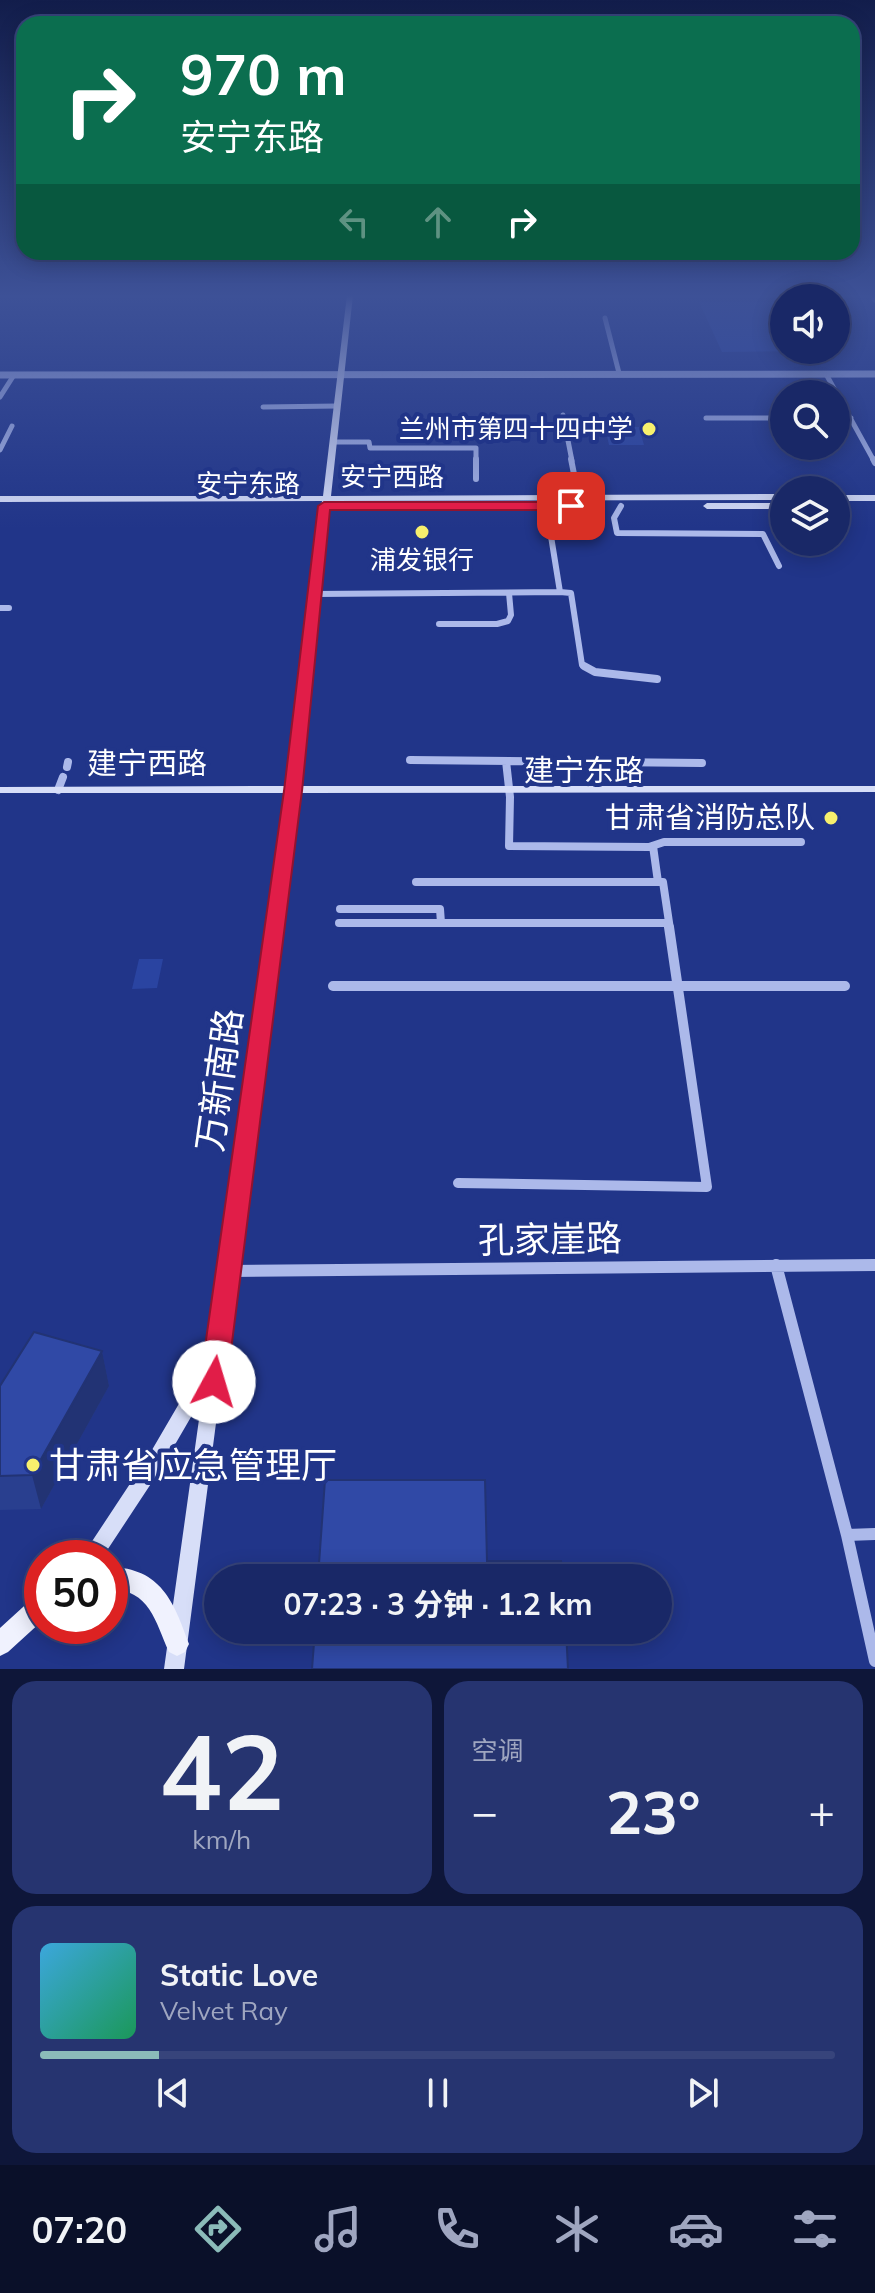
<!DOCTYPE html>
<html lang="zh">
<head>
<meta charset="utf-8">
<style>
  :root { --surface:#192867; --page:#263470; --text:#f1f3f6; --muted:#9fa6c0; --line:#37447b; --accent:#8bbbb9 }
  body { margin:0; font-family:Mulish,"Noto Sans SC",sans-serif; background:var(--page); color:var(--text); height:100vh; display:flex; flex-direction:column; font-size:30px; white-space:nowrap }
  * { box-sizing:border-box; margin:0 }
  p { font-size:26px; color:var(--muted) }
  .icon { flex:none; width:44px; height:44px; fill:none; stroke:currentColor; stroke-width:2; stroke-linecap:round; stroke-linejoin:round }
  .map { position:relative; height:1669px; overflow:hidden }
  .side { display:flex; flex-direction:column; gap:12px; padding:12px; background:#0e1639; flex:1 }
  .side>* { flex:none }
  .top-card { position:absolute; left:16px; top:16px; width:844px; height:244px; border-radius:24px; box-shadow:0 4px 20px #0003,0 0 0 2px var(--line); background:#0b6e4f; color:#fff; overflow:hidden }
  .tools { position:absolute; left:770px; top:284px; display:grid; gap:16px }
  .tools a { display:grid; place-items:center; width:80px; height:80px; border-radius:50%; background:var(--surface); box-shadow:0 4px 20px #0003,0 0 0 2px var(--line); font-size:40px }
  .speed { position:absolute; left:24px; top:1540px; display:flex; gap:16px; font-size:40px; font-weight:700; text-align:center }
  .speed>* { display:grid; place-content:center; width:104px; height:104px; border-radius:50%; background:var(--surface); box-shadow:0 4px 20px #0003,0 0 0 2px var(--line); line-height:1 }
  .speed .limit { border:12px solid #d22; background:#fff; color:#111 }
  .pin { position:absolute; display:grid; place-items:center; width:68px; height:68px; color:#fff; margin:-34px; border-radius:16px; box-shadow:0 4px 12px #0006 }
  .me { position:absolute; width:88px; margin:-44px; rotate:6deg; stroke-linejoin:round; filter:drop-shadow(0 0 6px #0008) }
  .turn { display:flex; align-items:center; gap:28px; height:168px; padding:0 32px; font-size:36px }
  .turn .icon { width:104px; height:104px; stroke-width:2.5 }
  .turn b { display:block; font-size:56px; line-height:68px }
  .lanes { display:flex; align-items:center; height:76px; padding:0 32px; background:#0003; justify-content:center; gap:40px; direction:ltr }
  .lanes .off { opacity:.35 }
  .big { font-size:60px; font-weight:700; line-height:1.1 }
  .side .tile { flex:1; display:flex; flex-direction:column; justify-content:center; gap:12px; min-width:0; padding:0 28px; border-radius:24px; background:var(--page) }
  .side .dial { align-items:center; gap:0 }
  .dial b { font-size:104px; line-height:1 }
  .song { display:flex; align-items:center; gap:24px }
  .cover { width:96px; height:96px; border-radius:12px; background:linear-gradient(135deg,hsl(200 70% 55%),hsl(150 70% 35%)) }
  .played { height:8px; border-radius:4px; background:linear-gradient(90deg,var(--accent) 15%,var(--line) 15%) }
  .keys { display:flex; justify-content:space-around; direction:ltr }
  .heat { display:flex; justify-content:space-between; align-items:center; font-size:44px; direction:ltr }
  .side .tiles { flex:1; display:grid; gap:12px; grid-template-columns:1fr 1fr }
  .tile:last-child { grid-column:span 2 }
  .trip { position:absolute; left:204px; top:1564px; width:468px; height:80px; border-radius:40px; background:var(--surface); box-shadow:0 4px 20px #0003,0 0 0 2px var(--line); font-weight:700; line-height:80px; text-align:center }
  .tab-bar { display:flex; height:128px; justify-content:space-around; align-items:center; background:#0a1029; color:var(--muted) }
  .tab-bar .icon { width:56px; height:56px }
  .tab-bar .on { color:var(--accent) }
  .tab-bar b { font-size:36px; color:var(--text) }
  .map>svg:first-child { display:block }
  .green { fill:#2a44a1 }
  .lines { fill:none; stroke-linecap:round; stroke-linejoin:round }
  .minor-far4 { stroke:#acb9ea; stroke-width:5 }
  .minor-far3 { stroke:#acb9ea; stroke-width:6 }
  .minor-far2 { stroke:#acb9ea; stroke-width:8 }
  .minor-far1 { stroke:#acb9ea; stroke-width:10 }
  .minor { stroke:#acb9ea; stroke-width:12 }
  .tertiary { stroke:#acb9ea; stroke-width:7 }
  .secondary { fill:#d7def8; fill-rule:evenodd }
  .primary { fill:#f0f2fe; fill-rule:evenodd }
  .wall { fill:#293f8f }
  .shaded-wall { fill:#223374 }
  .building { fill:#3049a6; stroke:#223374; stroke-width:2 }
  .route { fill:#e11d48; stroke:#92132f; stroke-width:2 }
  .poi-dot { fill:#f7f06d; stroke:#213589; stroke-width:3 }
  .labels { text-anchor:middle; stroke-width:8; stroke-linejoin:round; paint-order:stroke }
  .far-poi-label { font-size:26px; fill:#fff; stroke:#213589; text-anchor:end }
  .far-street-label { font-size:26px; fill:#fff; stroke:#213589 }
  .street-label { font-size:30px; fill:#fff; stroke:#213589 }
  .poi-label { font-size:30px; fill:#fff; stroke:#213589; text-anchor:end }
  .near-street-label { font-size:36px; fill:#fff; stroke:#213589 }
  .near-poi-label { font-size:36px; fill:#fff; stroke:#213589; text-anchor:start }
</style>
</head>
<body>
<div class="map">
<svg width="875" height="1669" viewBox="0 0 875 1669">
  <rect width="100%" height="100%" fill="#213589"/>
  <path class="green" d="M699,302H784V350L817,351L722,352Z
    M605,427H639L644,445H609Z
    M139,959H163L157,988L132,989Z"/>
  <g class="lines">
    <path class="minor-far4" d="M605,318L619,373
      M826,374L874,461
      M0,397L14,375
      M263,407L337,406
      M563,415L572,461
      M706,418H784
      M836,418H851
      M333,442H369L370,448H476V461
      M0,450L12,426"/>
    <path class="minor-far3" d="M476,459V479
      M571,459L579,499
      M873,459L875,463
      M621,506L614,518L617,533L763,534L779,566
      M560,592L571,593L582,665L588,668
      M315,594L560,592L545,499
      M0,608H9
      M439,624H497L508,621L511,615L509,593"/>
    <path class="minor-far2" d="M584,666L595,672L657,679
      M410,760L702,763
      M506,761L510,797L509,846L649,847L664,842H801
      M67,767L68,762
      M58,790L63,777
      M653,846L658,882
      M416,882H663L670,929
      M340,909H440L441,923
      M339,923H669"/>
    <path class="minor-far1" d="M333,986H845
      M458,1183L707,1187L669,927"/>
    <path class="minor" d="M776,1265L847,1535L875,1661
      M228,1271L875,1265
      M847,1535L875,1534"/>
    <path class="tertiary" d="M873,295L875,299
      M0,375L875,374"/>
    <path class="secondary" d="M347,295H353L331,496L784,494V500L331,501L299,786H875V792L298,793L184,1669H164L202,1398L162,1467L102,1558H81L149,1455L208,1354L287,793H0V787L287,786L322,501L0,502V496H323Z
      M836,495H875V501H836Z
      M784,503V509H707L703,506L707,503Z"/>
    <path class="primary" d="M110,1567C161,1568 174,1602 189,1644L185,1652L177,1656L169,1652C155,1621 150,1590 110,1589Z
      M42,1594V1621L8,1652L0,1656V1628L34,1597Z"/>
  </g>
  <path class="wall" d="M102,1351L109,1386L41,1509L0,1510V1386Z"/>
  <path class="shaded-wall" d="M102,1351L109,1386L41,1509L32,1475Z"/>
  <path class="building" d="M34,1332L102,1351L32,1475L0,1476V1386Z
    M325,1480H485L487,1561H561L562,1578H318Z
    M315,1630H566L568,1669H312Z"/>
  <linearGradient id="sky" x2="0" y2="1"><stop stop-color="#121d4b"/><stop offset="0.56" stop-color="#3d5197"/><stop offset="1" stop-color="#3d5197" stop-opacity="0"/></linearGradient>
  <rect width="875" height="529" fill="url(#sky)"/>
  <path class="route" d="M324,502H571L578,506L571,510H330L302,791L227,1382L223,1390L214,1393L204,1390L200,1382L284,791L318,506Z"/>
  <g class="poi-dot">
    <circle cx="649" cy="429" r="8"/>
    <circle cx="422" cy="532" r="8"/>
    <circle cx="831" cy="818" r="8"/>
    <circle cx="33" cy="1465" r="8"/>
  </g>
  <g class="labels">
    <g class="far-poi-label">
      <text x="633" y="438">兰州市第四十四中学</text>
      <text x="422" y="569" text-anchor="middle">浦发银行</text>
    </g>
    <g class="far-street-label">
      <text x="392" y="486">安宁西路</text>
      <text x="248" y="493">安宁东路</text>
    </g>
    <g class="street-label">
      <text x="147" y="774">建宁西路</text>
      <text x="584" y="781">建宁东路</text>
    </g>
    <g class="poi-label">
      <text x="815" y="828">甘肃省消防总队</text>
    </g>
    <g class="near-street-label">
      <text transform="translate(219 1080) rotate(-82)" y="13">万新南路</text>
      <text transform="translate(550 1239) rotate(-1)" y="13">孔家崖路</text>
    </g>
    <g class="near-poi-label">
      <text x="49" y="1478">甘肃省应急管理厅</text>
    </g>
  </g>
</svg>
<div class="tools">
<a><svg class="icon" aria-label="sound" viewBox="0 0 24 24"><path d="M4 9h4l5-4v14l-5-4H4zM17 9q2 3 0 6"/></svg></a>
<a><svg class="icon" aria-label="search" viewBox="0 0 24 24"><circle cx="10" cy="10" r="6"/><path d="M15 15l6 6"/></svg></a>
<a><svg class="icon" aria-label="layers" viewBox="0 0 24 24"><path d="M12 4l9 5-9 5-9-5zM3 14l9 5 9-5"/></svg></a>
</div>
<div class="speed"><div class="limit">50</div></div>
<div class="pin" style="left:571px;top:506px;background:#d93025"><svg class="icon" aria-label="arrive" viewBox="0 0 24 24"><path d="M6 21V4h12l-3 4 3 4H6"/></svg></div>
<svg class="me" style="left:214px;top:1382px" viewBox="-20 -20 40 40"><circle r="19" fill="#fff"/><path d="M0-13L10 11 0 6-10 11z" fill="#e11d48"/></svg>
<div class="trip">07:23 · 3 分钟 · 1.2 km</div>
<div class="top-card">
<div class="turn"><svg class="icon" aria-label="right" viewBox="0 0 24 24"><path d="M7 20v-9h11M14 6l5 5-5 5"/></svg><div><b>970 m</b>安宁东路</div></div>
<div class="lanes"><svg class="icon off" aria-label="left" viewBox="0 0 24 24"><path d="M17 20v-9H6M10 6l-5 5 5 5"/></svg><svg class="icon off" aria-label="ahead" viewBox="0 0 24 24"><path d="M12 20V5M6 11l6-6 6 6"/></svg><svg class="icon" aria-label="right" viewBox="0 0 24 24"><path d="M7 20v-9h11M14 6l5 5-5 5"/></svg></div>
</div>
</div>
<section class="side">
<div class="tiles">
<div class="tile dial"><b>42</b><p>km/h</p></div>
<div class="tile"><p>空调</p>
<div class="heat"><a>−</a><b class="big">23°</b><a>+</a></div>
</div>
<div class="tile">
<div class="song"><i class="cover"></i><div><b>Static Love</b><p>Velvet Ray</p></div></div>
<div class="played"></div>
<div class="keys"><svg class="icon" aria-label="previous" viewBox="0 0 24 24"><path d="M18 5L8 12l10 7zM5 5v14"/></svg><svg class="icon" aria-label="pause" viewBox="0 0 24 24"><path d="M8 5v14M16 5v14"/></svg><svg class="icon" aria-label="next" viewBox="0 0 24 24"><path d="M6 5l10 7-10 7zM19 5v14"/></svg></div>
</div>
</div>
</section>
<nav class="tab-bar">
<b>07:20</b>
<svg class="icon on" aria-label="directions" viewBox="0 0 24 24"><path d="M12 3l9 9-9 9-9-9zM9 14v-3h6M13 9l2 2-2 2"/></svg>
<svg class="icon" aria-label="music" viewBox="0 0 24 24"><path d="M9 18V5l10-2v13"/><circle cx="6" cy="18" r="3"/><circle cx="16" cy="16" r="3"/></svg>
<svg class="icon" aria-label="phone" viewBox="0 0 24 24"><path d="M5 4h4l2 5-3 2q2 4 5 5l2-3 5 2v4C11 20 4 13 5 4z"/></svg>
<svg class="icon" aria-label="climate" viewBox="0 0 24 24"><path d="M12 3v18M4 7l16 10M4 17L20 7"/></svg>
<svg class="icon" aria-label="car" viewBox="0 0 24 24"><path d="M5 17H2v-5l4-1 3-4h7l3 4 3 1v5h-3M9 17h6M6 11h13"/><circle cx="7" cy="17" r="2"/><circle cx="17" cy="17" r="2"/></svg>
<svg class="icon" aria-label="filters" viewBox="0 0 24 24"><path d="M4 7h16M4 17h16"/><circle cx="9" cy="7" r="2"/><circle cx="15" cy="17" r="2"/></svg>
</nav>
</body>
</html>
